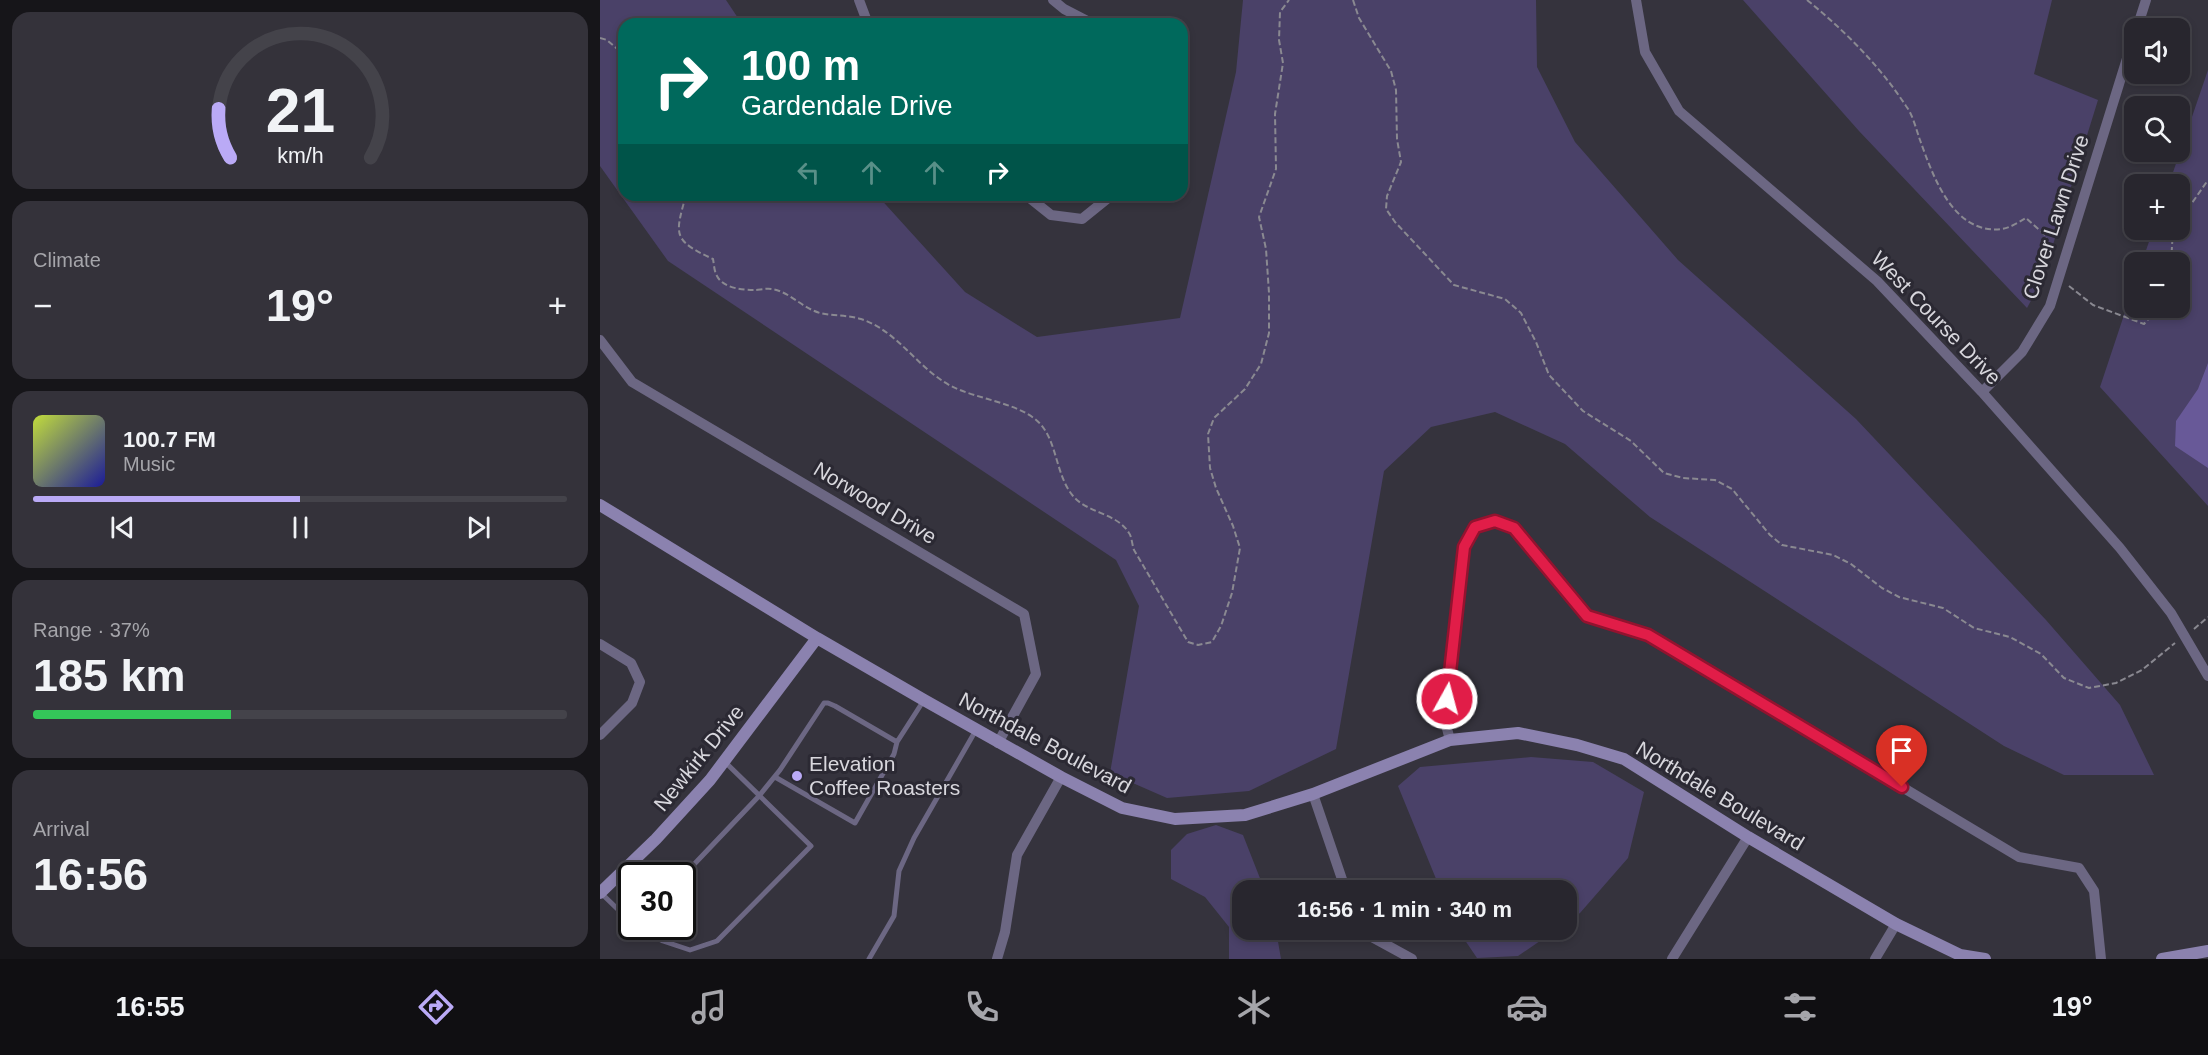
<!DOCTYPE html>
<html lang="en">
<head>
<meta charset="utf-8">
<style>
  :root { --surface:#28262e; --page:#34323a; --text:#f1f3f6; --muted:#a5a5aa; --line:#44434a; --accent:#baaaf6 }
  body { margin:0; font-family:Arial,sans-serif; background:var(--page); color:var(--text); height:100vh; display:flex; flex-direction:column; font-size:22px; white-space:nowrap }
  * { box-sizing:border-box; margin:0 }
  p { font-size:20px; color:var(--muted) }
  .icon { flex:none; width:33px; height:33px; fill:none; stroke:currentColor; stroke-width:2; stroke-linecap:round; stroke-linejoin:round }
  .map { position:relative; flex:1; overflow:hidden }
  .sheet { display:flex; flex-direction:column; gap:12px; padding:12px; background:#161519; width:600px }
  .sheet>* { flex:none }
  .top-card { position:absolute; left:18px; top:18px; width:570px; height:183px; border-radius:18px; box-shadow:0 3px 9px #0003,0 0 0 2px var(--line); background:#00695c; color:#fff; overflow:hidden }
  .buttons { position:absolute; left:1524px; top:18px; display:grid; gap:12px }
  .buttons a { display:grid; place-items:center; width:66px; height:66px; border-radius:12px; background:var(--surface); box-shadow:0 3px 9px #0003,0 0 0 2px var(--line); font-size:30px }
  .speed { position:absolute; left:18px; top:862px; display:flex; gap:12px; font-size:30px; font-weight:700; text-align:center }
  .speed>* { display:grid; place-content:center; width:78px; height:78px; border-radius:50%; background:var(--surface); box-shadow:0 3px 9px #0003,0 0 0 2px var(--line); line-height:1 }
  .speed .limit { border:3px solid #111; border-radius:9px; background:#fff; color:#111 }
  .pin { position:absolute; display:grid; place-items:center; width:51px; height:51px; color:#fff; margin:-62px -26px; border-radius:50% 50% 50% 0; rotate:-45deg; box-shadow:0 0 6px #0007 }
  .pin .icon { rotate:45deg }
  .me { position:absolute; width:66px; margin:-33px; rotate:7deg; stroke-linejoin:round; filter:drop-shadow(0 0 4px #0008) }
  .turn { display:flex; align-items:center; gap:21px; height:126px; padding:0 24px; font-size:27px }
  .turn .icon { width:78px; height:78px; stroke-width:2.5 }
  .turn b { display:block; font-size:42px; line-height:51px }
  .lanes { display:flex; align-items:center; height:57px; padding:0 24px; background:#0003; justify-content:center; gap:30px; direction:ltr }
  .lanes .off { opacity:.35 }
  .big { font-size:45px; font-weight:700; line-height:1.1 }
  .sheet .tile { flex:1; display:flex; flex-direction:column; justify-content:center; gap:9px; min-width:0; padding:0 21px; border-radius:18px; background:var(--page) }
  .sheet .dial { align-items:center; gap:0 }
  .dial svg { height:156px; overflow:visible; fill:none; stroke:var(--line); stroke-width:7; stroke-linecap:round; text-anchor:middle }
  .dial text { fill:var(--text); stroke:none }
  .song { display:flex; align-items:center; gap:18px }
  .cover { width:72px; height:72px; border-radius:9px; background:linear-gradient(135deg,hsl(70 70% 55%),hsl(240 70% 35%)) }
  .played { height:6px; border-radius:3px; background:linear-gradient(90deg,var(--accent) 50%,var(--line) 50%) }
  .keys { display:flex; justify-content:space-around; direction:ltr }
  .heat { display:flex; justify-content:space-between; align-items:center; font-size:33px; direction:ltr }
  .charge { height:9px; border-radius:4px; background:linear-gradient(90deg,#34c759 37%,var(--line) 0) }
  .trip { position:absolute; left:632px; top:880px; width:345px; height:60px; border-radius:18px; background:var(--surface); box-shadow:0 3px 9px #0003,0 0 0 2px var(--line); font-weight:700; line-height:60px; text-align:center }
  .tab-bar { display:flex; height:96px; justify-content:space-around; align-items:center; background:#100f12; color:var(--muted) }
  .tab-bar .icon { width:42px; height:42px }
  .tab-bar .current { color:var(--accent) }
  .tab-bar b { font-size:27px; color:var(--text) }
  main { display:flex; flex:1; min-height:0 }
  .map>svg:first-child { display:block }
  .green { fill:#4a4168 }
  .water { fill:#685998 }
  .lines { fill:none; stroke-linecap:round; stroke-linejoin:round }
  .path { stroke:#8a8991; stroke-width:2; stroke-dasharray:6 3; stroke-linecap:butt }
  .lane { stroke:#6c6783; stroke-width:5 }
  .street { stroke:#6c6783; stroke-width:10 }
  .secondary { stroke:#8b82af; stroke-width:12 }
  .route-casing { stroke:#92132f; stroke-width:15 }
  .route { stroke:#e11d48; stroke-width:10 }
  .poi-dot { fill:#baaaf6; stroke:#2b2933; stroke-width:2 }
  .labels { text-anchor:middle; stroke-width:6; stroke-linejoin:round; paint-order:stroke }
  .street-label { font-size:21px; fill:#d8d7dd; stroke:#2b2933 }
  .poi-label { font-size:21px; fill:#d8d7dd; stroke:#2b2933; text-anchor:start }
</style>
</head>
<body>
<main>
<section class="sheet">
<div class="tile dial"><svg viewBox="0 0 100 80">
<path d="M14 69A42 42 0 1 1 86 69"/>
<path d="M14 69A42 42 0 0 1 8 44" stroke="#baaaf6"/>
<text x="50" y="56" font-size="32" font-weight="700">21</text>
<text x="50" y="72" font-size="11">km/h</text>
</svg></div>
<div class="tile"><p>Climate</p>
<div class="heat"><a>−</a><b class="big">19°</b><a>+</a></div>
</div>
<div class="tile">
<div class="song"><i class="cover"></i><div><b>100.7 FM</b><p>Music</p></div></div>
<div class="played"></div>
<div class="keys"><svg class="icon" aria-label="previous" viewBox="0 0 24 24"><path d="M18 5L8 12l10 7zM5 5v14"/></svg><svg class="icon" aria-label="pause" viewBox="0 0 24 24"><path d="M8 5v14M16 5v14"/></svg><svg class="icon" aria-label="next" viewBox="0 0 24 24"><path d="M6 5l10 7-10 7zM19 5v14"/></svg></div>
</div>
<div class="tile"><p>Range · 37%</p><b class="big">185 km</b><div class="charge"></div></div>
<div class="tile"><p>Arrival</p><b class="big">16:56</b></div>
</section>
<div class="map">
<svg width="1608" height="959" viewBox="0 0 1608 959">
  <rect width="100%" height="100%" fill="#35333d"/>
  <path class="green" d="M0,0H126L142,24H24V195H277L365,292L437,337L580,318L636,72L643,0H936L937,67L975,142L1078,260L1256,419L1446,620L1520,705L1554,775H1464L1404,746L1050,517L965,444L895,412L831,427L784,471L736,749L649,791L567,798L510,773L539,606L516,560L68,261L0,166Z
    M1143,0H1452L1434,74L1498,100L1442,280L1427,308L1259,131Z
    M1608,70V506L1500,387L1534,285V308H1580V262H1542L1553,230H1580V184H1569Z
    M931,757L993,762L1044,792L1028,858L980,913L966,923V891H841L798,786L820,767Z
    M616,825L643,835L665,891H642V930H676L681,959H629V927L605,897L571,879V850L587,834Z
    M858,930H956L918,956L877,958Z"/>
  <path class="water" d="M1608,363V468L1575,446L1576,421L1598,389Z"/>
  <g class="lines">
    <path class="path" d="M753,0L759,18L791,71L796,90L797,139L801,162L787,196L786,209L795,222L854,285L905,299L921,313L936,342L949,375L983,411L1031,441L1064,473L1083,478L1115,480L1132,489L1170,535L1182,545L1233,555L1251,564L1282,588L1299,597L1343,608L1374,628L1410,637L1441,654L1464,678L1489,688L1516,683L1542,670L1575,643
      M1207,0C1245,31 1279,65 1306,106C1313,115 1316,129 1320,140C1333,176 1353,235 1402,229C1410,228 1419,222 1426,218L1445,235L1452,257
      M0,38L7,40L24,55
      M86,195C75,235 72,240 113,259C114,264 114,271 117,276C123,288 142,290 154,290C159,290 166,288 172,289C190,292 202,308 220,313C233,316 248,315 261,319C298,331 317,368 351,386C377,399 413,402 435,419C458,437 454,473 473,496C487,513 517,513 529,533C532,537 532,545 534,550L588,642L598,645L612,642L621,626L632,593L640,548L633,526L616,488L610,468L608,434L614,418L645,389L661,364L669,333V293L666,249L659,217L676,169L675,114L683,63L679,40L680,12L689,0
      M1580,215L1592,203L1608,180
      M1571,262L1573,230
      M1469,286L1493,305L1544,324L1558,308
      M1594,629L1608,617"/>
    <path class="lane" d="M175,777L255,823L294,754L297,742
      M82,877L159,796L180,770L224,703H228L235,706L297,742L324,700
      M1,893L32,923
      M36,927L63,941L90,950L117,941L211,846L125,762
      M269,959L294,916L299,871L314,838L376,730"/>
    <path class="street" d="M259,0L268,24
      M453,0L464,9L493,24
      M1036,0L1045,52L1079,111L1277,281L1382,392L1520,548L1571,613L1608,676
      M1537,28L1546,0
      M426,195L451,215L482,219L508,198V195
      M0,340L32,382L424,614L436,674L398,743
      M1382,392L1422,352L1450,306L1534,36
      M0,644L31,663L40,682L32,703L0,735
      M850,740L845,721L864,547L875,527L895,521L914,528L987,616L1048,635L1419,857L1479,868L1494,891L1501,959
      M713,794L746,891
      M767,930L772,937L812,959
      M397,959L405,932L417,855L461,777
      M1072,959L1148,837
      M1275,959L1296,924"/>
    <path class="secondary" d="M0,505L217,638L324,700L461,777L522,808L575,819L645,815L713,794L850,740L918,733L977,745L1024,759L1148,837L1296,924L1360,955L1385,959
      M0,893L56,839L110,780L217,638
      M1562,959L1608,951"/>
  </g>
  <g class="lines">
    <defs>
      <path id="route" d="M847,699L864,547L875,527L895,521L914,528L987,616L1048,635L1302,787"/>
    </defs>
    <use href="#route" class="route-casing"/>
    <use href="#route" class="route"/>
  </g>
  <circle class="poi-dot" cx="197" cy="776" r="6"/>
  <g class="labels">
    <g class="street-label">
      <text transform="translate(1456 217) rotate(-72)" y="7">Clover Lawn Drive</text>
      <text transform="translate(1336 318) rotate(46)" y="7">West Course Drive</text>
      <text transform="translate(275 503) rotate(31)" y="7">Norwood Drive</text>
      <text transform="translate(445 743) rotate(28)" y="7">Northdale Boulevard</text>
      <text transform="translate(99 758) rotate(-51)" y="7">Newkirk Drive</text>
      <text transform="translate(1120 796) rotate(31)" y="7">Northdale Boulevard</text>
    </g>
    <g class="poi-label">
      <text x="209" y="771">Elevation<tspan x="209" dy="24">Coffee Roasters</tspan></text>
    </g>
  </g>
</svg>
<div class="buttons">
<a><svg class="icon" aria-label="sound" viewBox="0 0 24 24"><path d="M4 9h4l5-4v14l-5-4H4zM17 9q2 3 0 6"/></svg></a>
<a><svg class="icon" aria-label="search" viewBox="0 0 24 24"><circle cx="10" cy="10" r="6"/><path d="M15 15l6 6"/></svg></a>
<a>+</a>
<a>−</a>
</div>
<div class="speed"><div class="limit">30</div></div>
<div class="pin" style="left:1302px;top:787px;background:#d93025"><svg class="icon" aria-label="arrive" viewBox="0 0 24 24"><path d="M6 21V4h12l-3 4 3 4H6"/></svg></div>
<svg class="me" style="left:847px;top:699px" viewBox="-20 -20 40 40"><circle r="17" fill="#e11d48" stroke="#fff" stroke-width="3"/><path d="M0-11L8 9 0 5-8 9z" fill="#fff"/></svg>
<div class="trip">16:56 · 1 min · 340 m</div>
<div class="top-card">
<div class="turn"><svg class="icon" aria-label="right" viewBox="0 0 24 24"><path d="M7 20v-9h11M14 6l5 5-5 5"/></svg><div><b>100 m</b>Gardendale Drive</div></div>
<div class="lanes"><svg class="icon off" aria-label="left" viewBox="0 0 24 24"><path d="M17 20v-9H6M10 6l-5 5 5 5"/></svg><svg class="icon off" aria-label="ahead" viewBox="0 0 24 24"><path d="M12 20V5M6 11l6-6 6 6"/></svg><svg class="icon off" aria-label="ahead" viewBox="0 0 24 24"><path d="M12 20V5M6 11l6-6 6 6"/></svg><svg class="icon" aria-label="right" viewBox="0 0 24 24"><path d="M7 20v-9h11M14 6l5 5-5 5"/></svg></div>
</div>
</div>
</main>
<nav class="tab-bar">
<b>16:55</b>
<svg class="icon current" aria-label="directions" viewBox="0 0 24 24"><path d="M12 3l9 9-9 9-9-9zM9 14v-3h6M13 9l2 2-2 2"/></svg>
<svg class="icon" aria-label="music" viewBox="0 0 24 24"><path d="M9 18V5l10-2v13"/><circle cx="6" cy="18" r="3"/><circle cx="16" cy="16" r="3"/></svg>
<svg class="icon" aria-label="phone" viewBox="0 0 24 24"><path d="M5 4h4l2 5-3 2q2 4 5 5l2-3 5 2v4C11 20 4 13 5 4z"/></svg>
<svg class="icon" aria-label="climate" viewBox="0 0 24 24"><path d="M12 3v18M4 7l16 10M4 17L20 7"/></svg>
<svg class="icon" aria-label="car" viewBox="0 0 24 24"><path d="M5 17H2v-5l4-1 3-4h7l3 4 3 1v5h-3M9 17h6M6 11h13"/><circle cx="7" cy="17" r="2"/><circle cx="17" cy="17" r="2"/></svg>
<svg class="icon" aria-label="filters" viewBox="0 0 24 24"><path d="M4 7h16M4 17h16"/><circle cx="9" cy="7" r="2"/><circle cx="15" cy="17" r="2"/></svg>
<b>19°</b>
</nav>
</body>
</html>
